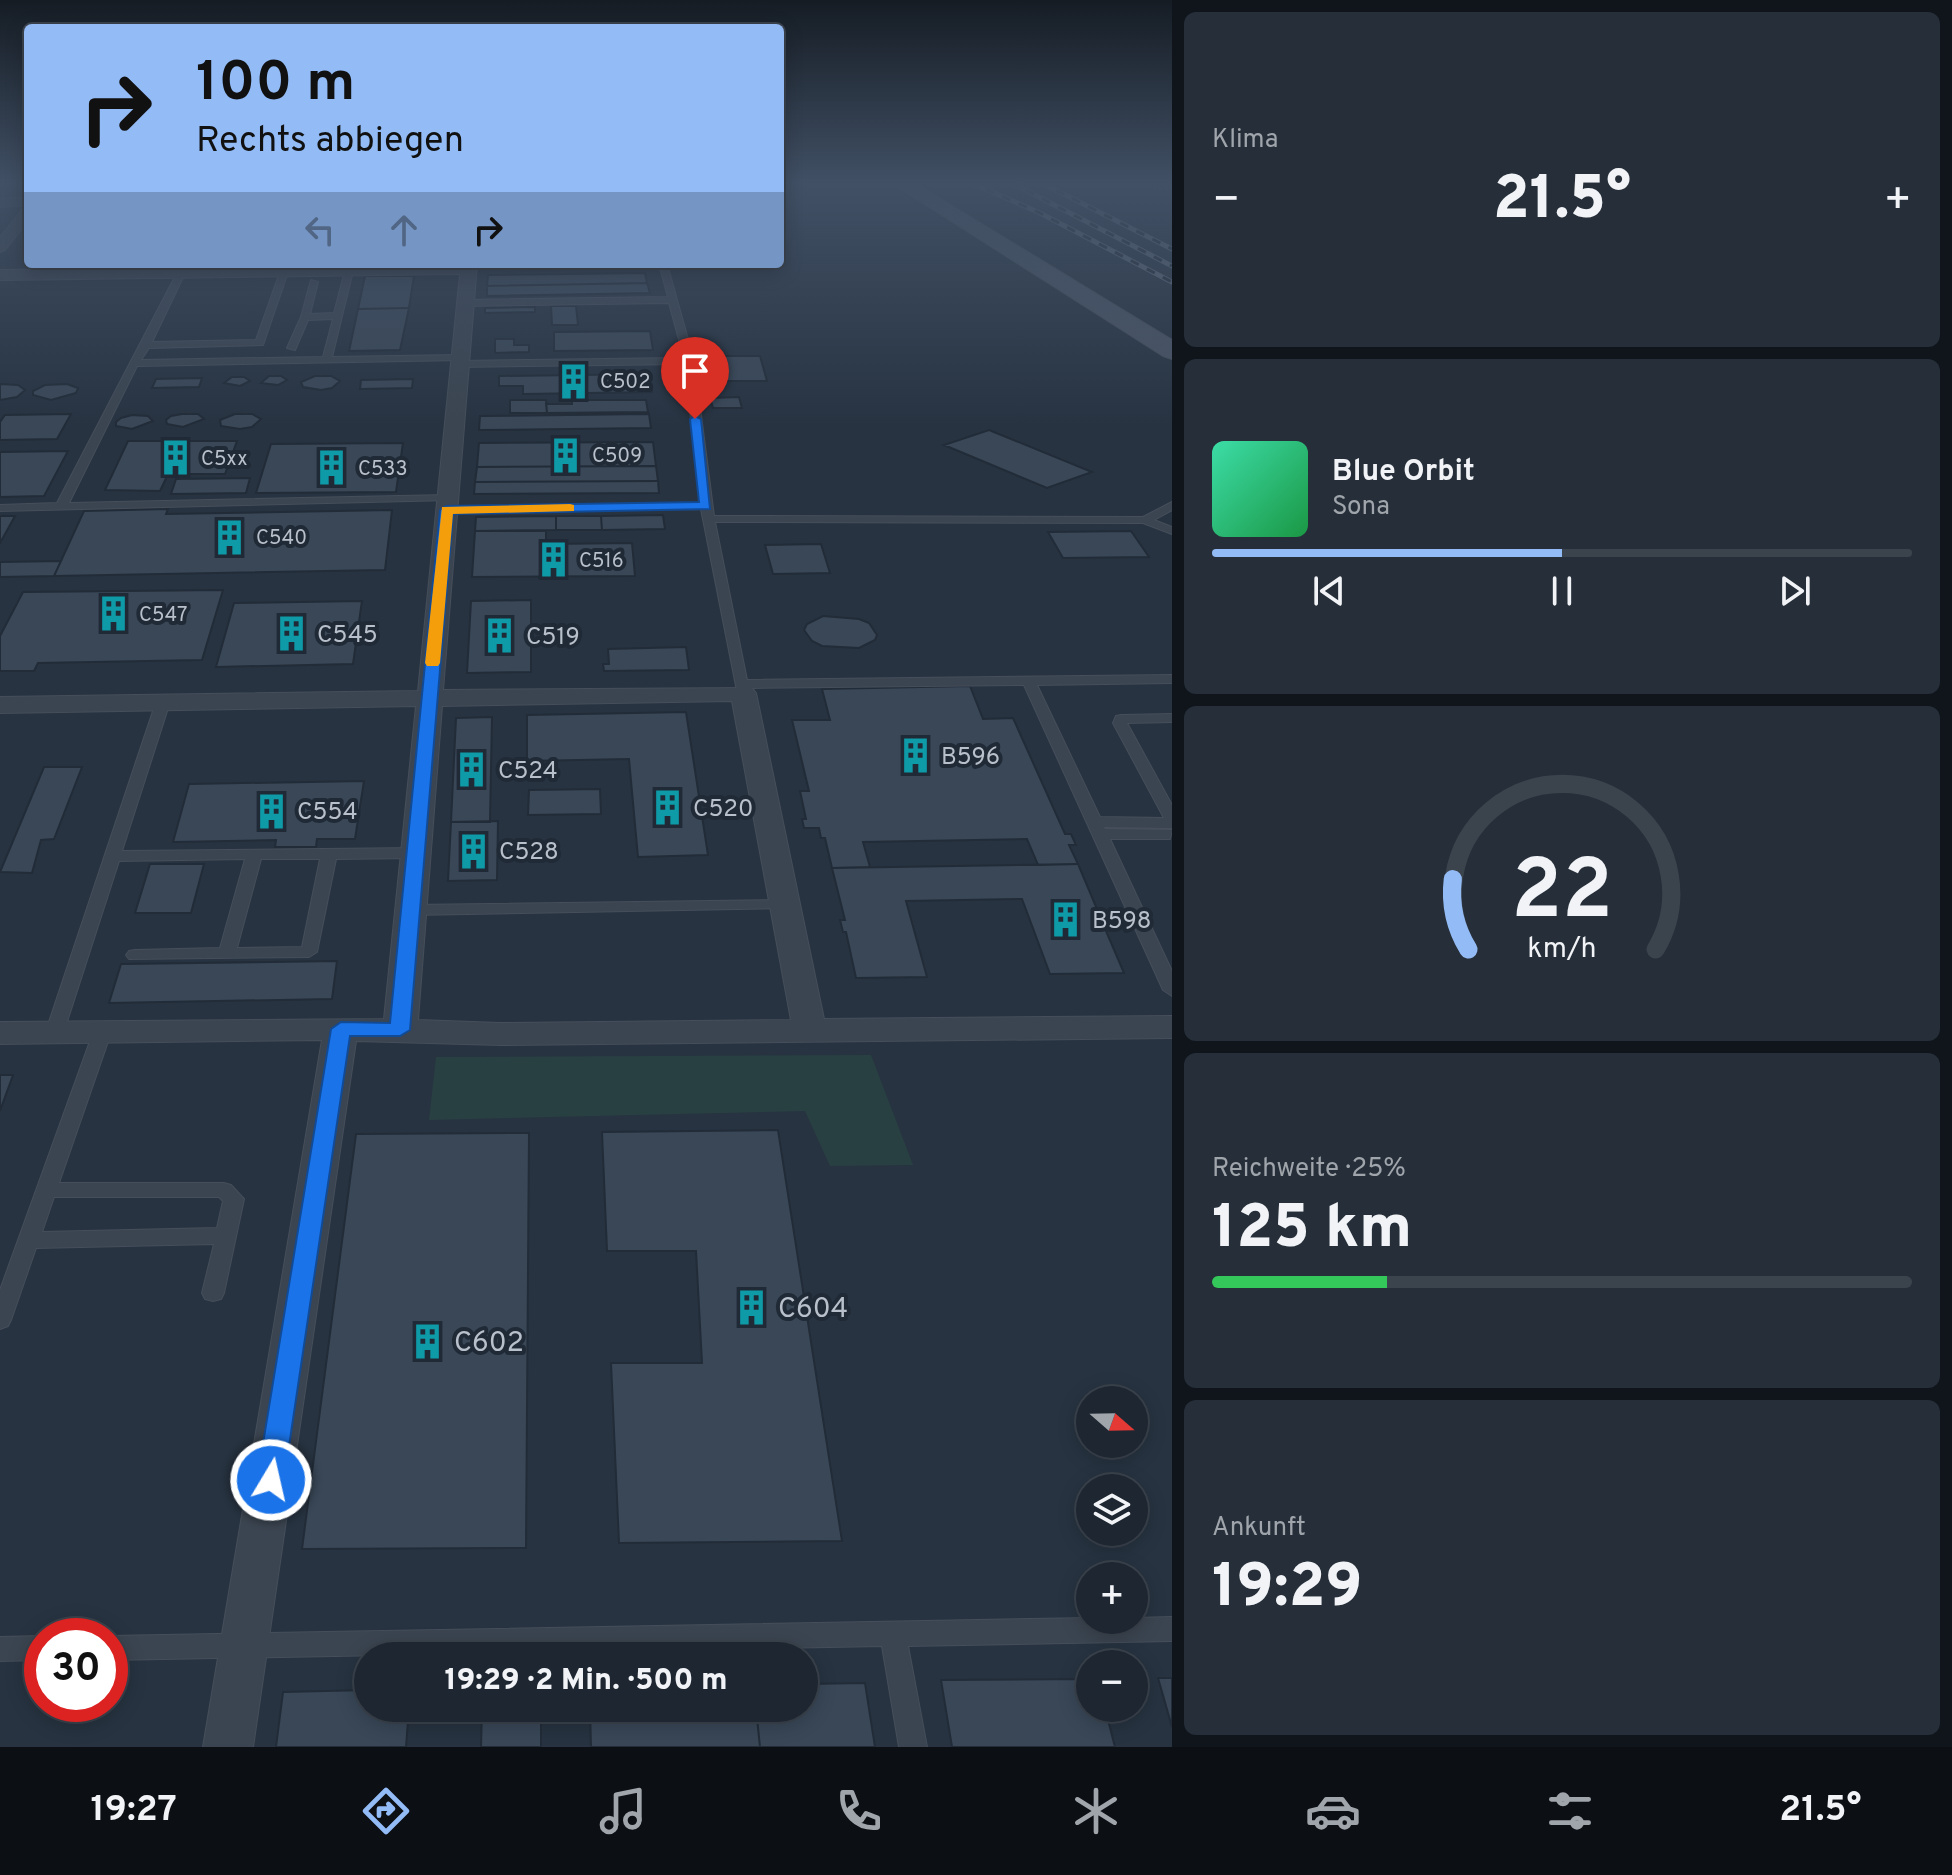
<!DOCTYPE html>
<html lang="de">
<head>
<meta charset="utf-8">
<style>
  :root { --surface:#1d2631; --page:#252e39; --text:#f1f3f6; --muted:#a0a5ab; --line:#3b434d; --accent:#93bbf6 }
  body { margin:0; font-family:Overpass,sans-serif; background:var(--page); color:var(--text); height:100vh; display:flex; flex-direction:column; font-size:30px; white-space:nowrap }
  * { box-sizing:border-box; margin:0 }
  p { font-size:26px; color:var(--muted) }
  .icon { flex:none; width:44px; height:44px; fill:none; stroke:currentColor; stroke-width:2; stroke-linecap:round; stroke-linejoin:round }
  .map { position:relative; flex:1; overflow:hidden }
  .sheet { display:flex; flex-direction:column; gap:12px; padding:12px; background:#10151b; width:780px }
  .sheet>* { flex:none }
  .hud { position:absolute; left:24px; top:24px; width:760px; height:244px; border-radius:8px; box-shadow:0 4px 20px #0003,0 0 0 2px var(--line); background:#93bbf6; color:#111; overflow:hidden }
  .needle { width:52px; rotate:110deg }
  .controls { position:absolute; left:1076px; top:1386px; display:grid; gap:16px }
  .controls a { display:grid; place-items:center; width:72px; height:72px; border-radius:50%; background:var(--surface); box-shadow:0 4px 20px #0003,0 0 0 2px var(--line); font-size:40px }
  .speed { position:absolute; left:24px; top:1618px; display:flex; gap:16px; font-size:40px; font-weight:700; text-align:center }
  .speed>* { display:grid; place-content:center; width:104px; height:104px; border-radius:50%; background:var(--surface); box-shadow:0 4px 20px #0003,0 0 0 2px var(--line); line-height:1 }
  .speed .limit { border:12px solid #d22; background:#fff; color:#111 }
  .pin { position:absolute; display:grid; place-items:center; width:68px; height:68px; color:#fff; margin:-82px -34px; border-radius:50% 50% 50% 0; rotate:-45deg; box-shadow:0 0 8px #0007 }
  .pin .icon { rotate:45deg }
  .me { position:absolute; width:88px; margin:-44px; rotate:9deg; stroke-linejoin:round; filter:drop-shadow(0 0 6px #0008) }
  .turn { display:flex; align-items:center; gap:28px; height:168px; padding:0 40px; font-size:36px }
  .turn .icon { width:104px; height:104px; stroke-width:2.5 }
  .turn b { display:block; font-size:56px; line-height:68px }
  .lanes { display:flex; align-items:center; height:76px; padding:0 40px; background:#0003; justify-content:center; gap:40px; direction:ltr }
  .lanes .off { opacity:.35 }
  .big { font-size:60px; font-weight:800; line-height:1.1 }
  .sheet .tile { flex:1; display:flex; flex-direction:column; justify-content:center; gap:12px; min-width:0; padding:0 28px; border-radius:12px; background:var(--page) }
  .sheet .dial { align-items:center; gap:0 }
  .dial svg { height:208px; overflow:visible; fill:none; stroke:var(--line); stroke-width:7; stroke-linecap:round; text-anchor:middle }
  .dial text { fill:var(--text); stroke:none }
  .song { display:flex; align-items:center; gap:24px }
  .cover { width:96px; height:96px; border-radius:12px; background:linear-gradient(135deg,hsl(160 70% 55%),hsl(140 70% 35%)) }
  .played { height:8px; border-radius:4px; background:linear-gradient(90deg,var(--accent) 50%,var(--line) 50%) }
  .keys { display:flex; justify-content:space-around; direction:ltr }
  .heat { display:flex; justify-content:space-between; align-items:center; font-size:44px; direction:ltr }
  .charge { height:12px; border-radius:6px; background:linear-gradient(90deg,#34c759 25%,var(--line) 0) }
  .trip { position:absolute; left:354px; top:1642px; width:464px; height:80px; border-radius:40px; background:var(--surface); box-shadow:0 4px 20px #0003,0 0 0 2px var(--line); font-weight:800; line-height:80px; text-align:center }
  .dock { display:flex; height:128px; justify-content:space-around; align-items:center; background:#0c0f14; color:var(--muted) }
  .dock .icon { width:56px; height:56px }
  .dock .on { color:var(--accent) }
  .dock b { font-size:36px; color:var(--text) }
  main { display:flex; flex:1; min-height:0 }
  .map>svg:first-child { display:block }
  .green { fill:#294042 }
  .building { fill:#394757; stroke:#222c38; stroke-width:2 }
  .lines { fill:none; stroke-linecap:round; stroke-linejoin:round }
  .service-casing { stroke:#454e5a; stroke-width:2 }
  .minor-casing { stroke:#454e5a; stroke-width:2 }
  .secondary-casing { stroke:#454e5a; stroke-width:2 }
  .path { stroke:#42595a; stroke-width:3; stroke-dasharray:3 3; stroke-linecap:butt }
  .service { fill:#3b4551; fill-rule:evenodd }
  .minor { fill:#3b4551; fill-rule:evenodd }
  .secondary { fill:#495464; fill-rule:evenodd }
  .rail-casing { stroke:#5e6978; stroke-width:5 }
  .rail { stroke:#202a36; stroke-width:3; stroke-dasharray:9; stroke-linecap:butt }
  .route { fill:#1a73e8; stroke:#114b97; stroke-width:2 }
  .slow { fill:#f59e0b }
  .labels { text-anchor:middle; stroke-width:8; stroke-linejoin:round; paint-order:stroke }
  .far-poi-label { font-size:20px; fill:#b8c0cb; stroke:#202a36; text-anchor:start }
  .poi-label { font-size:24px; fill:#b8c0cb; stroke:#202a36; text-anchor:start }
  .near-poi-label { font-size:28px; fill:#b8c0cb; stroke:#202a36; text-anchor:start }
</style>
</head>
<body>
<main>
<div class="map">
<svg width="1172" height="1747" viewBox="0 0 1172 1747">
  <rect width="100%" height="100%" fill="#273341"/>
  <path class="green" d="M871,1055L913,1165L830,1166L805,1111L429,1120L436,1057Z"/>
  <path class="building" d="M30,264H111L108,268L26,269Z
    M134,264H248L247,267L132,268Z
    M522,264H557L558,270H522Z
    M645,273L647,283L487,286L488,275Z
    M365,276H414L409,308L358,309Z
    M647,283L650,293L487,296V286Z
    M551,306H576L578,325H552Z
    M535,307V312L485,313V308Z
    M409,308L400,350L349,351L358,309Z
    M650,331L653,350L554,351V332Z
    M495,339H514V345H529V352L495,353Z
    M714,356H760L767,381H720Z
    M649,374L652,392L523,394V386H499V376Z
    M269,376H281L287,380L278,385L261,383Z
    M315,376H331L340,381L332,388L321,390L303,387L301,382Z
    M232,377H244L250,381L240,386L224,383Z
    M202,378L199,387L152,388L156,379Z
    M413,379L412,388L360,389L361,380Z
    M0,384L18,385L25,390L17,397L0,400Z
    M67,384L78,388L76,393L51,400L33,395V391L45,385Z
    M739,397L742,408H713L710,398Z
    M510,400H546L547,413H510Z
    M572,400H646L648,412L547,413L546,404H572Z
    M71,414L57,439L0,440V422L5,415Z
    M182,414H198L204,419L183,427L167,424L166,420L171,416Z
    M235,414H252L261,419L252,427L240,429L221,426L220,420Z
    M649,414L651,428L479,430L480,416Z
    M132,415L148,416L153,421L132,429L116,426V422L121,418Z
    M989,430L1092,472L1047,488L944,445Z
    M128,441H237L225,474H168L160,491L105,490Z
    M653,442L656,466L477,467L479,443Z
    M403,443L396,492L256,493L271,444Z
    M68,451L44,496L0,497V452Z
    M656,466L658,481L475,482L477,467Z
    M250,478L246,493L171,494L176,479Z
    M658,481L659,493L474,494L475,482Z
    M168,509L166,514L392,510L385,570L54,576L84,511Z
    M663,515L665,529L602,530L601,516Z
    M0,516H15L0,543Z
    M556,516H601L602,530H556Z
    M556,516V530L475,531L476,517Z
    M475,531H546V544L632,543L635,576L472,577Z
    M1131,531L1149,557L1063,558L1048,532Z
    M821,544L830,573L773,574L765,545Z
    M61,561L54,576L0,577V562Z
    M223,590L202,660L38,663L34,671H0V636L23,592Z
    M531,600V672L467,673L471,601Z
    M362,601L353,664L216,667L234,603Z
    M823,616L859,619L869,623L877,635L875,640L859,648L822,646L812,641L804,630L807,624Z
    M686,647L689,670L604,671L603,664H609L608,649Z
    M970,686L983,719L1013,718L1065,834H1071L1076,845H1069L1078,864L1038,865L1027,839L863,842L870,867L832,868L825,838H821L819,828H804L802,819H806L800,791H809L792,720H830L822,689Z
    M686,712L708,855L638,857L629,759L527,761V715Z
    M492,717L490,822H451L456,718Z
    M44,767H82L54,839L41,840L32,873L0,872Z
    M364,781L355,839H317L316,847H275L276,840L173,842L189,784Z
    M600,789L601,814L528,815L529,790Z
    M498,821L497,880L448,881L451,822Z
    M150,864H204L191,913H135Z
    M1078,864L1102,921H1108L1112,931H1106L1124,973L1050,974L1022,899L906,901L927,977L856,978L846,932H843L840,920H845L832,868Z
    M337,961L332,999L109,1003L121,964Z
    M0,1075H13L0,1111Z
    M778,1130L842,1541L619,1543L611,1363H702L696,1251H607L602,1132Z
    M529,1133L526,1548L302,1549L356,1134Z
    M1158,1678H1172V1727Z
    M1090,1679V1708H1105L1115,1747H952L941,1680Z
    M865,1683L875,1747H760L756,1708H804V1684Z
    M368,1690V1708H409L406,1747H276L283,1692Z
    M482,1708H541V1747H481Z
    M590,1708H756L760,1747H591Z"/>
  <g class="lines">
    <defs>
      <path id="service" d="M659,264H667L694,361L714,516L1143,517L1172,502V510L1154,520L1172,527V534L1143,523L715,522L747,680L1172,675V683L1037,685L1100,817L1164,818L1113,723L1116,716L1121,715L1172,714V722L1127,723L1172,805V828L1104,827L1105,829L1172,830L1170,839H1110L1172,971V996L1163,990L1024,685L749,688L748,696H738L701,509L442,512V508L446,507L700,503L685,364L460,367L455,364L460,361L684,358L669,303L465,306L461,303L465,300L668,297Z
        M349,268L353,271L332,357L460,355L465,358L463,360L137,366L69,503L448,495L452,496V500L0,511V505L57,503L178,271L185,273L152,342L256,340L280,272L284,269L288,272L263,345L149,348L141,360L323,357L333,319L308,320L295,350L287,348L301,317L311,280L318,282L310,314L334,313L345,271Z
        M163,698L170,702L122,851L416,848L424,853L416,858L336,859L317,952L309,957L129,959L126,955L129,951L135,950L220,948L245,859L119,861L64,1031L61,1035H49L46,1031L156,702ZM261,859H320L302,947L237,948Z
        M785,900L791,902L793,905L791,908L410,915L402,910L410,905Z
        M103,1024L109,1026L112,1030L59,1183H224L231,1185L244,1199L224,1293L221,1299L213,1301L205,1299L202,1293L214,1244L36,1248L11,1320L8,1326L0,1329V1290L94,1030L97,1026ZM54,1197H219L223,1201L217,1228L42,1232Z
        M1172,1617V1641L908,1646L927,1747H899L882,1646L110,1660V1636L1090,1618L1134,1620V1618Z
        M43,1636L42,1660L0,1661V1637Z"/>
      <path id="minor" d="M28,197V205L0,207V199Z
        M28,208V221L5,250L0,252V237L23,209Z
        M477,264L443,690L752,688L756,693L824,1019L1172,1016V1038L500,1045L356,1041L253,1747H203L322,1040L0,1044V1022L384,1019L416,706L0,713V697L418,691L460,274L0,280V270ZM732,701L791,1020L500,1023L418,1020L442,706Z"/>
      <path id="secondary" d="M890,182H913L1172,340V359L1163,356Z"/>
    </defs>
    <use href="#service" class="service-casing"/>
    <use href="#minor" class="minor-casing"/>
    <use href="#secondary" class="secondary-casing"/>
    <path class="path" d="M1105,182L1172,190"/>
    <use href="#service" class="service"/>
    <use href="#minor" class="minor"/>
    <use href="#secondary" class="secondary"/>
    <defs>
      <path id="rail" d="M969,182L1038,212L1172,282
        M1010,182L1172,266
        M1040,182L1172,249"/>
    </defs>
    <use href="#rail" class="rail-casing"/>
    <use href="#rail" class="rail"/>
  </g>
  <linearGradient id="sky" x2="0" y2="1"><stop stop-color="#151c24"/><stop offset="0.43" stop-color="#415065"/><stop offset="1" stop-color="#415065" stop-opacity="0"/></linearGradient>
  <rect width="1172" height="426" fill="url(#sky)"/>
  <path class="route" d="M695,416L701,419L710,509L453,514L410,1030L400,1036H350L284,1480L280,1488L271,1491L261,1488L257,1480L331,1029L341,1022L390,1023L440,510L446,506L699,502L690,419Z"/>
  <path class="slow" d="M570,504L574,505V511L453,514L440,663L438,666H427L425,663L442,507Z"/>
  <defs>
    <symbol id="building-bare" viewBox="-9 -9 18 18"><path d="M-4-6H4V6H1V3H-1V6H-4ZM-2.5-4.3h1.7v1.8h-1.7ZM.8-4.3h1.7v1.8H.8ZM-2.5-1h1.7V.8h-1.7ZM.8-1h1.7V.8H.8Z" fill="#0f9aa8" stroke="#202a36" stroke-width="2.5" paint-order="stroke"/></symbol>
  </defs>
  <g fill-rule="evenodd">
    <use href="#building-bare" x="548" y="356" width="51" height="51"/>
    <use href="#building-bare" x="540" y="430" width="51" height="51"/>
    <use href="#building-bare" x="150" y="432" width="51" height="51"/>
    <use href="#building-bare" x="306" y="442" width="51" height="51"/>
    <use href="#building-bare" x="204" y="512" width="51" height="51"/>
    <use href="#building-bare" x="528" y="534" width="51" height="51"/>
    <use href="#building-bare" x="88" y="588" width="51" height="51"/>
    <use href="#building-bare" x="266" y="608" width="51" height="51"/>
    <use href="#building-bare" x="474" y="610" width="51" height="51"/>
    <use href="#building-bare" x="890" y="730" width="51" height="51"/>
    <use href="#building-bare" x="446" y="744" width="51" height="51"/>
    <use href="#building-bare" x="642" y="782" width="51" height="51"/>
    <use href="#building-bare" x="246" y="786" width="51" height="51"/>
    <use href="#building-bare" x="448" y="826" width="51" height="51"/>
    <use href="#building-bare" x="1040" y="894" width="51" height="51"/>
    <use href="#building-bare" x="726" y="1282" width="51" height="51"/>
    <use href="#building-bare" x="402" y="1316" width="51" height="51"/>
  </g>
  <g class="labels">
    <g class="far-poi-label">
      <text x="600" y="388">C502</text>
      <text x="592" y="462">C509</text>
      <text x="201" y="465">C5xx</text>
      <text x="358" y="475">C533</text>
      <text x="256" y="544">C540</text>
      <text x="579" y="567">C516</text>
      <text x="139" y="621">C547</text>
    </g>
    <g class="poi-label">
      <text x="317" y="642">C545</text>
      <text x="526" y="644">C519</text>
      <text x="941" y="764">B596</text>
      <text x="498" y="778">C524</text>
      <text x="693" y="816">C520</text>
      <text x="297" y="819">C554</text>
      <text x="499" y="859">C528</text>
      <text x="1092" y="928">B598</text>
    </g>
    <g class="near-poi-label">
      <text x="778" y="1317">C604</text>
      <text x="454" y="1351">C602</text>
    </g>
  </g>
</svg>
<div class="controls">
<a><svg class="needle" viewBox="-14 -14 28 28"><path d="M0-13l5 13h-10z" fill="#e53935"/><path d="M0 13l5-13h-10z" fill="#a0a5ab"/></svg></a>
<a><svg class="icon" aria-label="layers" viewBox="0 0 24 24"><path d="M12 4l9 5-9 5-9-5zM3 14l9 5 9-5"/></svg></a>
<a>+</a>
<a>−</a>
</div>
<div class="speed"><div class="limit">30</div></div>
<div class="pin" style="left:695px;top:419px;background:#d93025"><svg class="icon" aria-label="arrive" viewBox="0 0 24 24"><path d="M6 21V4h12l-3 4 3 4H6"/></svg></div>
<svg class="me" style="left:271px;top:1480px" viewBox="-20 -20 40 40"><circle r="17" fill="#1a73e8" stroke="#fff" stroke-width="3"/><path d="M0-11L8 9 0 5-8 9z" fill="#fff"/></svg>
<div class="trip">19:29 · 2 Min. · 500 m</div>
<div class="hud">
<div class="turn"><svg class="icon" aria-label="right" viewBox="0 0 24 24"><path d="M7 20v-9h11M14 6l5 5-5 5"/></svg><div><b>100 m</b>Rechts abbiegen</div></div>
<div class="lanes"><svg class="icon off" aria-label="left" viewBox="0 0 24 24"><path d="M17 20v-9H6M10 6l-5 5 5 5"/></svg><svg class="icon off" aria-label="ahead" viewBox="0 0 24 24"><path d="M12 20V5M6 11l6-6 6 6"/></svg><svg class="icon" aria-label="right" viewBox="0 0 24 24"><path d="M7 20v-9h11M14 6l5 5-5 5"/></svg></div>
</div>
</div>
<section class="sheet">
<div class="tile"><p>Klima</p>
<div class="heat"><a>−</a><b class="big">21.5°</b><a>+</a></div>
</div>
<div class="tile">
<div class="song"><i class="cover"></i><div><b>Blue Orbit</b><p>Sona</p></div></div>
<div class="played"></div>
<div class="keys"><svg class="icon" aria-label="previous" viewBox="0 0 24 24"><path d="M18 5L8 12l10 7zM5 5v14"/></svg><svg class="icon" aria-label="pause" viewBox="0 0 24 24"><path d="M8 5v14M16 5v14"/></svg><svg class="icon" aria-label="next" viewBox="0 0 24 24"><path d="M6 5l10 7-10 7zM19 5v14"/></svg></div>
</div>
<div class="tile dial"><svg viewBox="0 0 100 80">
<path d="M14 69A42 42 0 1 1 86 69"/>
<path d="M14 69A42 42 0 0 1 8 42" stroke="#93bbf6"/>
<text x="50" y="56" font-size="32" font-weight="700">22</text>
<text x="50" y="72" font-size="11">km/h</text>
</svg></div>
<div class="tile"><p>Reichweite · 25%</p><b class="big">125 km</b><div class="charge"></div></div>
<div class="tile"><p>Ankunft</p><b class="big">19:29</b></div>
</section>
</main>
<nav class="dock">
<b>19:27</b>
<svg class="icon on" aria-label="directions" viewBox="0 0 24 24"><path d="M12 3l9 9-9 9-9-9zM9 14v-3h6M13 9l2 2-2 2"/></svg>
<svg class="icon" aria-label="music" viewBox="0 0 24 24"><path d="M9 18V5l10-2v13"/><circle cx="6" cy="18" r="3"/><circle cx="16" cy="16" r="3"/></svg>
<svg class="icon" aria-label="phone" viewBox="0 0 24 24"><path d="M5 4h4l2 5-3 2q2 4 5 5l2-3 5 2v4C11 20 4 13 5 4z"/></svg>
<svg class="icon" aria-label="climate" viewBox="0 0 24 24"><path d="M12 3v18M4 7l16 10M4 17L20 7"/></svg>
<svg class="icon" aria-label="car" viewBox="0 0 24 24"><path d="M5 17H2v-5l4-1 3-4h7l3 4 3 1v5h-3M9 17h6M6 11h13"/><circle cx="7" cy="17" r="2"/><circle cx="17" cy="17" r="2"/></svg>
<svg class="icon" aria-label="filters" viewBox="0 0 24 24"><path d="M4 7h16M4 17h16"/><circle cx="9" cy="7" r="2"/><circle cx="15" cy="17" r="2"/></svg>
<b>21.5°</b>
</nav>
</body>
</html>
